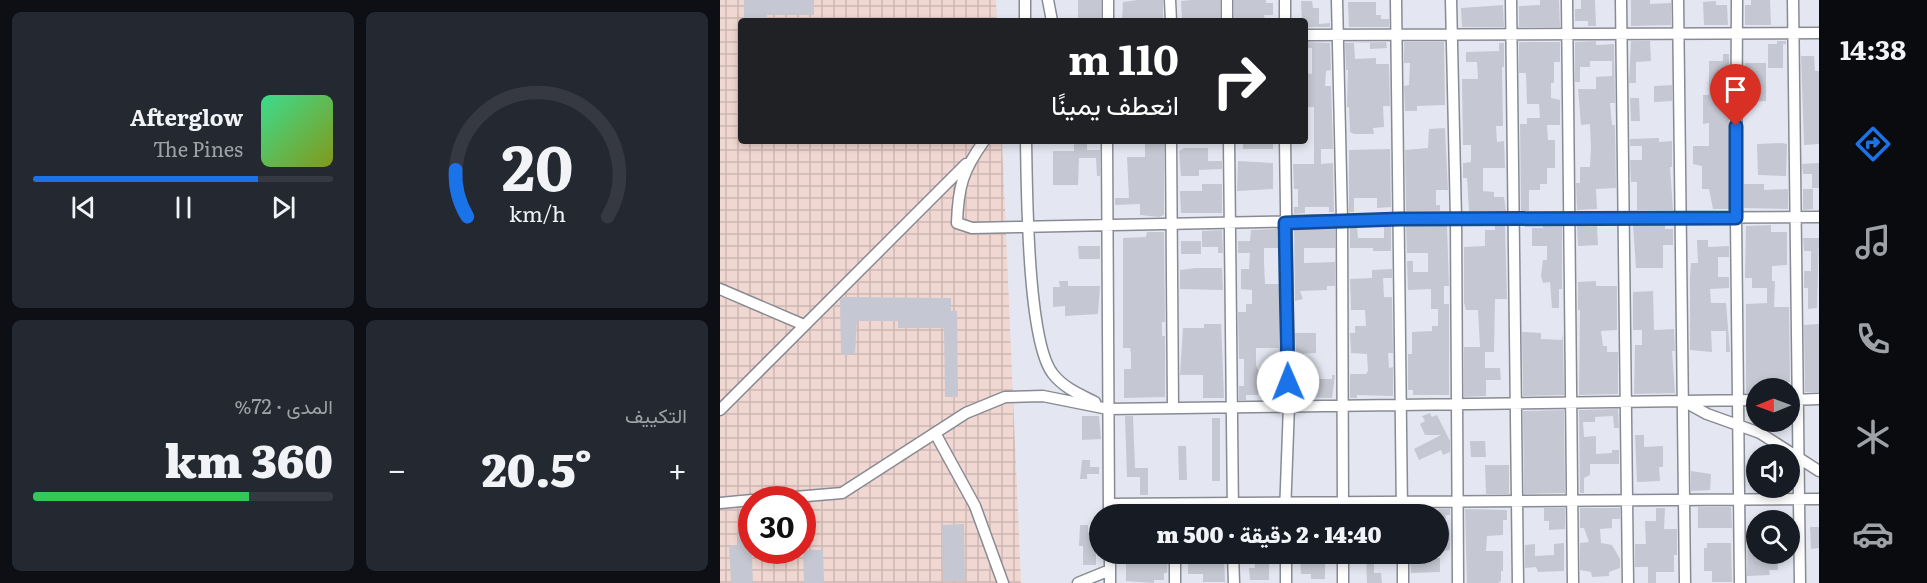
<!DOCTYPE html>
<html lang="ar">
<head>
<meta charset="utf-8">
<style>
  :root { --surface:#171b24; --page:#242831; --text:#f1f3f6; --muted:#9ea1a6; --line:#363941; --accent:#1a73e8 }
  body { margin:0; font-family:Literata,Vazirmatn,serif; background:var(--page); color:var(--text); direction:rtl; height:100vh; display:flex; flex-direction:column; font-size:22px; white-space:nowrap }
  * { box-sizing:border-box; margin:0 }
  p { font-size:20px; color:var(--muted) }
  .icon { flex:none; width:33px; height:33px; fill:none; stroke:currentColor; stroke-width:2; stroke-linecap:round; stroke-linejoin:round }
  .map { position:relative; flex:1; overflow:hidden; direction:ltr }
  .side { display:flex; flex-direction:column; gap:12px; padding:12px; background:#0d0f14; width:720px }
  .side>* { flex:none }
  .hud { position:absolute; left:18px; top:18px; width:570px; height:126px; border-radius:6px; box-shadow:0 3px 9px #0003; direction:rtl; background:#202124; color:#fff; overflow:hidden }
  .needle { width:39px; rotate:269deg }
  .buttons { position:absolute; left:1026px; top:378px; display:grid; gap:12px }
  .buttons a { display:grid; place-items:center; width:54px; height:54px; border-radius:50%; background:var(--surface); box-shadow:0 3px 9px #0003; font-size:30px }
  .speed { position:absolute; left:18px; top:486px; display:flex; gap:12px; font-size:30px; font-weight:700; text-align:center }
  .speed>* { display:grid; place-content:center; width:78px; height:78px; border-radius:50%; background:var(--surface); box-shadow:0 3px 9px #0003; line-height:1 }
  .speed .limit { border:9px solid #d22; background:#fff; color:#111 }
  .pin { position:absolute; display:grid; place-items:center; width:51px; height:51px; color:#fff; margin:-62px -26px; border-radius:50% 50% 50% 0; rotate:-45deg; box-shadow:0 0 6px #0007 }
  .pin .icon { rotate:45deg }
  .me { position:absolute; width:66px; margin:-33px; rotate:359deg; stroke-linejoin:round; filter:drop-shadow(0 0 4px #0008) }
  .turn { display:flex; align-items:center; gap:21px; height:126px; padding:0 30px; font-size:27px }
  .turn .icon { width:78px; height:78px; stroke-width:2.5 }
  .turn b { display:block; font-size:42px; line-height:51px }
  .big { font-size:45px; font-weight:800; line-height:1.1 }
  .side .card { flex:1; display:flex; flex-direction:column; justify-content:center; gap:9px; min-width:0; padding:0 21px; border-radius:9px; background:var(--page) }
  .side .dial { align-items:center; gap:0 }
  .dial svg { height:156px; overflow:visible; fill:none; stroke:var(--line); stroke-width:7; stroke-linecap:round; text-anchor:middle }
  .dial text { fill:var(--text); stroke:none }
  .song { display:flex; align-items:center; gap:18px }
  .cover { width:72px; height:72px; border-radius:9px; background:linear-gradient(135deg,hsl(150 70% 55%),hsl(70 70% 35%)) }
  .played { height:6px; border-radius:3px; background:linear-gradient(90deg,var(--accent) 75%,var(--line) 75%) }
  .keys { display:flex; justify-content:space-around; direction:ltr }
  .heat { display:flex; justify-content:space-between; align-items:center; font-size:33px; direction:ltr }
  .charge { height:9px; border-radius:4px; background:linear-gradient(90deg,#34c759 72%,var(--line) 0) }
  .side .tiles { flex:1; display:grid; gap:12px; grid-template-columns:repeat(2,1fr) }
  .trip { position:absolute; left:369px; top:504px; width:360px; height:60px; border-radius:30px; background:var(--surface); box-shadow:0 3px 9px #0003; font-weight:800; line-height:60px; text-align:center; direction:rtl }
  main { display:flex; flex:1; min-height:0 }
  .tab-bar { display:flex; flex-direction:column; width:108px; justify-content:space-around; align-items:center; background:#090b0e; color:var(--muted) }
  .tab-bar .icon { width:42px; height:42px }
  .tab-bar .active { color:var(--accent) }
  .tab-bar b { font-size:27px; color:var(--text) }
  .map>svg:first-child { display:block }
  .industrial { fill:url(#industrial-grid); fill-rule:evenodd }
  .building { fill:#c5c7d2 }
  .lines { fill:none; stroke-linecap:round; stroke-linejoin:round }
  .minor-casing { stroke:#898b94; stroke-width:13 }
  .minor { stroke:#fff; stroke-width:10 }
  .route-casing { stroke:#114b97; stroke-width:15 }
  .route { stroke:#1a73e8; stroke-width:10 }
</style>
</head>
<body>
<main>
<nav class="tab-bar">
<b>14:38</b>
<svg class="icon active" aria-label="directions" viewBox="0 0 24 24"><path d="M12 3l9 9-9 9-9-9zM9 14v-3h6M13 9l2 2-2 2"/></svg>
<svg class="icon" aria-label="music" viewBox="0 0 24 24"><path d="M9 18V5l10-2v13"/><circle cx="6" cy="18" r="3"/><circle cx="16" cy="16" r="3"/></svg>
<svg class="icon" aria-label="phone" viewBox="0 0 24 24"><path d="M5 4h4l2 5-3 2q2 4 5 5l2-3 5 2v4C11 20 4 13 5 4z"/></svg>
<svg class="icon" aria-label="climate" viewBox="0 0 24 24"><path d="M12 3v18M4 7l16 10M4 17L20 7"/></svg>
<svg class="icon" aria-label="car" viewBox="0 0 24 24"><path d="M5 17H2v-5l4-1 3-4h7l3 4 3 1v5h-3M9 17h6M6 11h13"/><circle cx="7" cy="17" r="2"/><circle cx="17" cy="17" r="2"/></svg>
</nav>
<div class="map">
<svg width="1099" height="583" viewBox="0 0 1099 583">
  <defs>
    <pattern id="industrial-grid" width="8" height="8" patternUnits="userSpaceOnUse" patternTransform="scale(1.5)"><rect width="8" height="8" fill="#f1d7d1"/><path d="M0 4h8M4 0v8" fill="none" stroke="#ceb8b3"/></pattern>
  </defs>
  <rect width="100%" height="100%" fill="#e4e7f1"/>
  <path class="industrial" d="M0,0H276L277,21H21V141H282L301,583H0ZM32,500H82V550H32Z"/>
  <path class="building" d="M24,0H94V15H47V21H24Z
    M358,0H381V21H358Z
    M418,0H443V21H402L403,2Z
    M472,0H500V18L462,21L461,1Z
    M514,0H546V3H553V15H544L545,21H514Z
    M820,0H839L840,27H799V6L820,5Z
    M861,0H875L876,26H868V21H855V9H861Z
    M911,0H930V4L951,3V25L911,26Z
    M1031,0H1050L1051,25H1025V5H1031Z
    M581,1H592L593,8H599V24L610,23V27H585V21H582Z
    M996,1V5H1007L1008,25H984L983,2Z
    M628,2H656V15H661V19H669V27H629Z
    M783,5L784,27H742L741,8Z
    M876,41V45L894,44L895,103H890L892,125H895L896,188L876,189L877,209L857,210L856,183H860V167H870L871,148L870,124L861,125L858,89H876V77L892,76V61H870V67H860V82H855V42Z
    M911,41H930L931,61L916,62V83H909Z
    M1057,41H1066V44H1063V68H1048V44H1057Z
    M586,42L610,43L611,70L606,71L605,86H611L613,149H601V164L613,163L614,212H609V207H585V213L574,214V207H578V189H574L573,164H594V107H585L586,73L592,74V48H586Z
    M666,42L667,48L650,49V43H634L635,59L656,58V64H669L670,106H663L664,127L653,128L654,134H634L630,132L629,107H627L628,70H626L625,43Z
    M684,42H724L725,105L697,106V111H685L684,86L689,85L690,63H684Z
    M799,42H840V62H834V83H831V98L840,100V125H827L828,140H835V168H827V184H820V190H809V211H801L800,124H807V118H820L819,104H807L806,73H799Z
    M779,43H784V67H782L783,126H776L777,142L784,141L785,168H763V191L774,192V197H784L786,211H749L747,178H743V163L751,162V145H743L742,79H758L757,62H746V52L779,51Z
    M1003,54H1009V74H1004V82H998V103H1009V209H993L989,189H982V166L973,164V146H989V123L983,124V95H989V61H1003Z
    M1081,56H1094L1095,71H1099V144L1084,145Z
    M1025,63H1046V101L1026,102Z
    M952,85V101L934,102V86Z
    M910,98H919L920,121H911Z
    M725,128L728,190H716V205H720V211H686L685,150L708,148L709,129Z
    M939,138V142L952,141V167H950L953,210H917V182H911L910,160H922V146H910V139Z
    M354,141H367V150H380V176H377L376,158H359L358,185H333V151H354Z
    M425,141L444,143V215L439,217L420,215V204L395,205V198H409L407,157H425Z
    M523,141H553V149H523Z
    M1062,143L1067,144L1066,176L1038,175L1037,144Z
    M464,148H488V161H502V169L479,170V176H461L459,151Z
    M670,149L671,207L657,208V198H634V212H629V150Z
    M518,161L553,163V189L517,191Z
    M1099,163V188H1092V174H1083L1082,164Z
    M482,184H502V213H461L460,191H482Z
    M1024,184H1044V190L1068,189V209L1024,208Z
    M1083,189H1093V209L1083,210Z
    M913,225H945V229H953V245H943V268H916Z
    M1051,225V232H1067V265L1052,266V281H1055L1054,307H1069L1070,382L1049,383V388H1036V393H1026V304L1047,303V288H1032V278H1025L1026,226Z
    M686,226H727L729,286H724V304H729V395H693V390H688V354H692V332L712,331V326H718V309H711V289L688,290L687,261H693V272H708V253H687Z
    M775,226H785L787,299H775L774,352H765V368H780L781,380H766V396L744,397V347H760L758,310H746L744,303V247L765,246V230H775Z
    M823,226H842V289H839V308H832L830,282L823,283L821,276L823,260H827V246H812V228H823Z
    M857,226H877L878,245L858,246Z
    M637,227L638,238H664V227H671V251H653V248H630V228Z
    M615,228V248H584V263L615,262V286H607V290L580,291L583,299L575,301L574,229Z
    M557,229L558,248H544V263L545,284H559V348H536V365L538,370H559L561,385H558V392H538V395H526V400H519V386H524V359H519L518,312H526V304H532V290L521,289V269H529L530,253H518V241H530L531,230Z
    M502,230L503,253H498V247H482V231Z
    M427,232H444L445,322H442V336H445V397L404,398V369H411V354L410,348H403V238L426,237Z
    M1083,238H1099L1097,308L1088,309V288H1084V271H1091V251H1084Z
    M977,240H988V247L1009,246V257H998V277H1009V288L990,289L991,303H1006L1010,352H1006V331H991L992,352L970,350V277L971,263H978Z
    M461,241H481V254H461Z
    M358,246H380V259H359Z
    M476,268H502L503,290L460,289V270Z
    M672,269V278H663L664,297H672L673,353H668L669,368L673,367V396L637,395V398H630V374H646L648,371L647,354L631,353L630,333H635V326H646L645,310H631L630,279L652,278V270Z
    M339,281H348V286H380L378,314L345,316V306L333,307V287H340Z
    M876,281V286H897V330L881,331L883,346H887V352H898V394L859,395L860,310H858V282Z
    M933,291L934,330L954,329L955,351H952L955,393L914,394L915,345H922V330H913V292Z
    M123,297L231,298V311H237L238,397H225L224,328H178V321H137L135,354L121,355L120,300Z
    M501,321L504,398H483V375H460L463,328H484V324H501Z
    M1099,324V392H1085L1084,325Z
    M802,332L821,333V339L842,340L843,334L844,395L803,396Z
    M575,333H596V353L576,354Z
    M612,375H615L612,398L576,397V379H612Z
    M898,409L899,428H894L893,416L875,417V422H863L864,437L876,436V454L892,453V450H899V464H870V475L864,478V493H860L859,410Z
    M844,410L845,493L804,494L803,411Z
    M710,413L712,417L717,415L730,441V452L723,455L721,450L699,460L694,449L721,435H705L700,424L705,421L702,416Z
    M362,416H379L381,439L362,440Z
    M405,416H413L415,468H428V495H420V477H407Z
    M492,418H500V481H492Z
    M915,435H924V447L943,446V467H939L940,481L917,482Z
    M750,441H765L766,457H751Z
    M458,446H466L467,480H459Z
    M362,460H370V467H379V474H367V479H360Z
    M765,465H789V494H766Z
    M971,471L991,474L990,490L971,491Z
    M978,507H1011L1012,528H978Z
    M845,508V529L829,530V521H824V508Z
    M860,508H900V519H892V528L880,529L881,543L892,545L900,559V568L889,572V576L872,577L871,572L860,570V543L869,542L864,528H860Z
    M936,508H945L944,529H957V555H954V572H936V583H928V567H915V544H926L925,521H936Z
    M718,509H730V515H726V530H730V550L718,551Z
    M745,509L787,510V520H783V535L767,536L766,551H783V571H781V581L778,583H747Z
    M244,524L245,581H223L222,525Z
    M360,525H368V532H376V565H363V546H359Z
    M1090,527H1099V548L1091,549Z
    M1028,529H1036V554H1057L1058,570H1049L1050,575L1027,576Z
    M18,531H31L33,583H11L9,546L18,545Z
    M844,543V571L818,572L816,567L805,568V545L815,544V556L834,555V544Z
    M987,543H1011L1012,582H992V571H984V548H987Z
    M83,550H103L104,583H84Z
    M406,554H448L447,573H444V580H434V583L406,581Z
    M468,554H504L505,582H483V574H468Z
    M646,554H654V573H661L662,583H647Z
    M690,555H698V558H720V572L691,573Z
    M549,558V580H530L529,568H535V559Z
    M580,559H605V579H591V574H581Z"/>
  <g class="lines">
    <defs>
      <path id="minor" d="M328,0L332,21
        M388,0V21
        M450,0L451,21
        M507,0V21
        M565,0V21
        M617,0L622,220L623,514
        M676,0L682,514
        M731,0L736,219L738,583
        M791,0L798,583
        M847,0L853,583
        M901,0L908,583
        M958,0L965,583
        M1017,0L1016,218L1020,583
        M1073,0L1080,583
        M305,21V0
        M585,35L1099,33
        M264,141C243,170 238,187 237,223L252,228L679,219L1099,217
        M306,141C307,188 307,342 333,374C344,388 359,394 375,402
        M387,141L389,514
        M451,141L453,408
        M509,141L513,514
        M0,289L84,325
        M1070,400L1099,399
        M965,402L987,414L1040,433L1099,471
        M0,410L246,164
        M215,433L255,506L283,583
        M38,500L122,493L246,413L285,397L323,396L388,409L1036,400
        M0,503L32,500
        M389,504L1099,499
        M565,514L569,405L565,141
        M390,554V583
        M455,554V583
        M513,554L514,583
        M566,554V583
        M623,554V583
        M683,554V583
        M358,583L390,570"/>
    </defs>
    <use href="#minor" class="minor-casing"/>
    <use href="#minor" class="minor"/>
  </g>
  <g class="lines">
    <defs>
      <path id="route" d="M568,382L565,223L679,219L1016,218V126"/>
    </defs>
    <use href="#route" class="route-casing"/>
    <use href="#route" class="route"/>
  </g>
</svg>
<div class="buttons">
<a><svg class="needle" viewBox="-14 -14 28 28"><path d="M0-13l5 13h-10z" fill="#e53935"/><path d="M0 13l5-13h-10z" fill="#9ea1a6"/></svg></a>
<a><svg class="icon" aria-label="sound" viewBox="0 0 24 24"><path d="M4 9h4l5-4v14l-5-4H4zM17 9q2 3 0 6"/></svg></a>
<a><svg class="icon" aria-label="search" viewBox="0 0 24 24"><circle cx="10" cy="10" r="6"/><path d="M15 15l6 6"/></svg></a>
</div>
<div class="speed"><div class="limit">30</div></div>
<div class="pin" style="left:1016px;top:126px;background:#d93025"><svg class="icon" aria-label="arrive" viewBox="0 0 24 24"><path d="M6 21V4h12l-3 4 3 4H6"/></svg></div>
<svg class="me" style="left:568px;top:382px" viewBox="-20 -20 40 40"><circle r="19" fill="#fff"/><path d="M0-13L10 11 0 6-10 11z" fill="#1a73e8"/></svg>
<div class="trip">14:40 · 2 دقيقة · 500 m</div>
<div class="hud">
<div class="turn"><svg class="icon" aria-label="right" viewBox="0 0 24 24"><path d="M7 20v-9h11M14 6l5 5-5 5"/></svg><div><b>110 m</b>انعطف يمينًا</div></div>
</div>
</div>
<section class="side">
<div class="tiles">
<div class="card dial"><svg viewBox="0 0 100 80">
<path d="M14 69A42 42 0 1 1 86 69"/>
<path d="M14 69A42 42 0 0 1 8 45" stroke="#1a73e8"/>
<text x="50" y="56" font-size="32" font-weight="700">20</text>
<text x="50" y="72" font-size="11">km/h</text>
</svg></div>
<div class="card">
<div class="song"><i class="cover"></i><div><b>Afterglow</b><p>The Pines</p></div></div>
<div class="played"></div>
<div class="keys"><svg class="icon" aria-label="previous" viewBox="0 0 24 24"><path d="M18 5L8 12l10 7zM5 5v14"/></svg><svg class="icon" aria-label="pause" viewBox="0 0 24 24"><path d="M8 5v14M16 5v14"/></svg><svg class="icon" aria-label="next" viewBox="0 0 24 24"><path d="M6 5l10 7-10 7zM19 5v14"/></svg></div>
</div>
<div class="card"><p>التكييف</p>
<div class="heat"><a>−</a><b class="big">20.5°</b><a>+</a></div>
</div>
<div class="card"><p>المدى · 72%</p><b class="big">360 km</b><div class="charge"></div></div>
</div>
</section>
</main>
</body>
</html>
